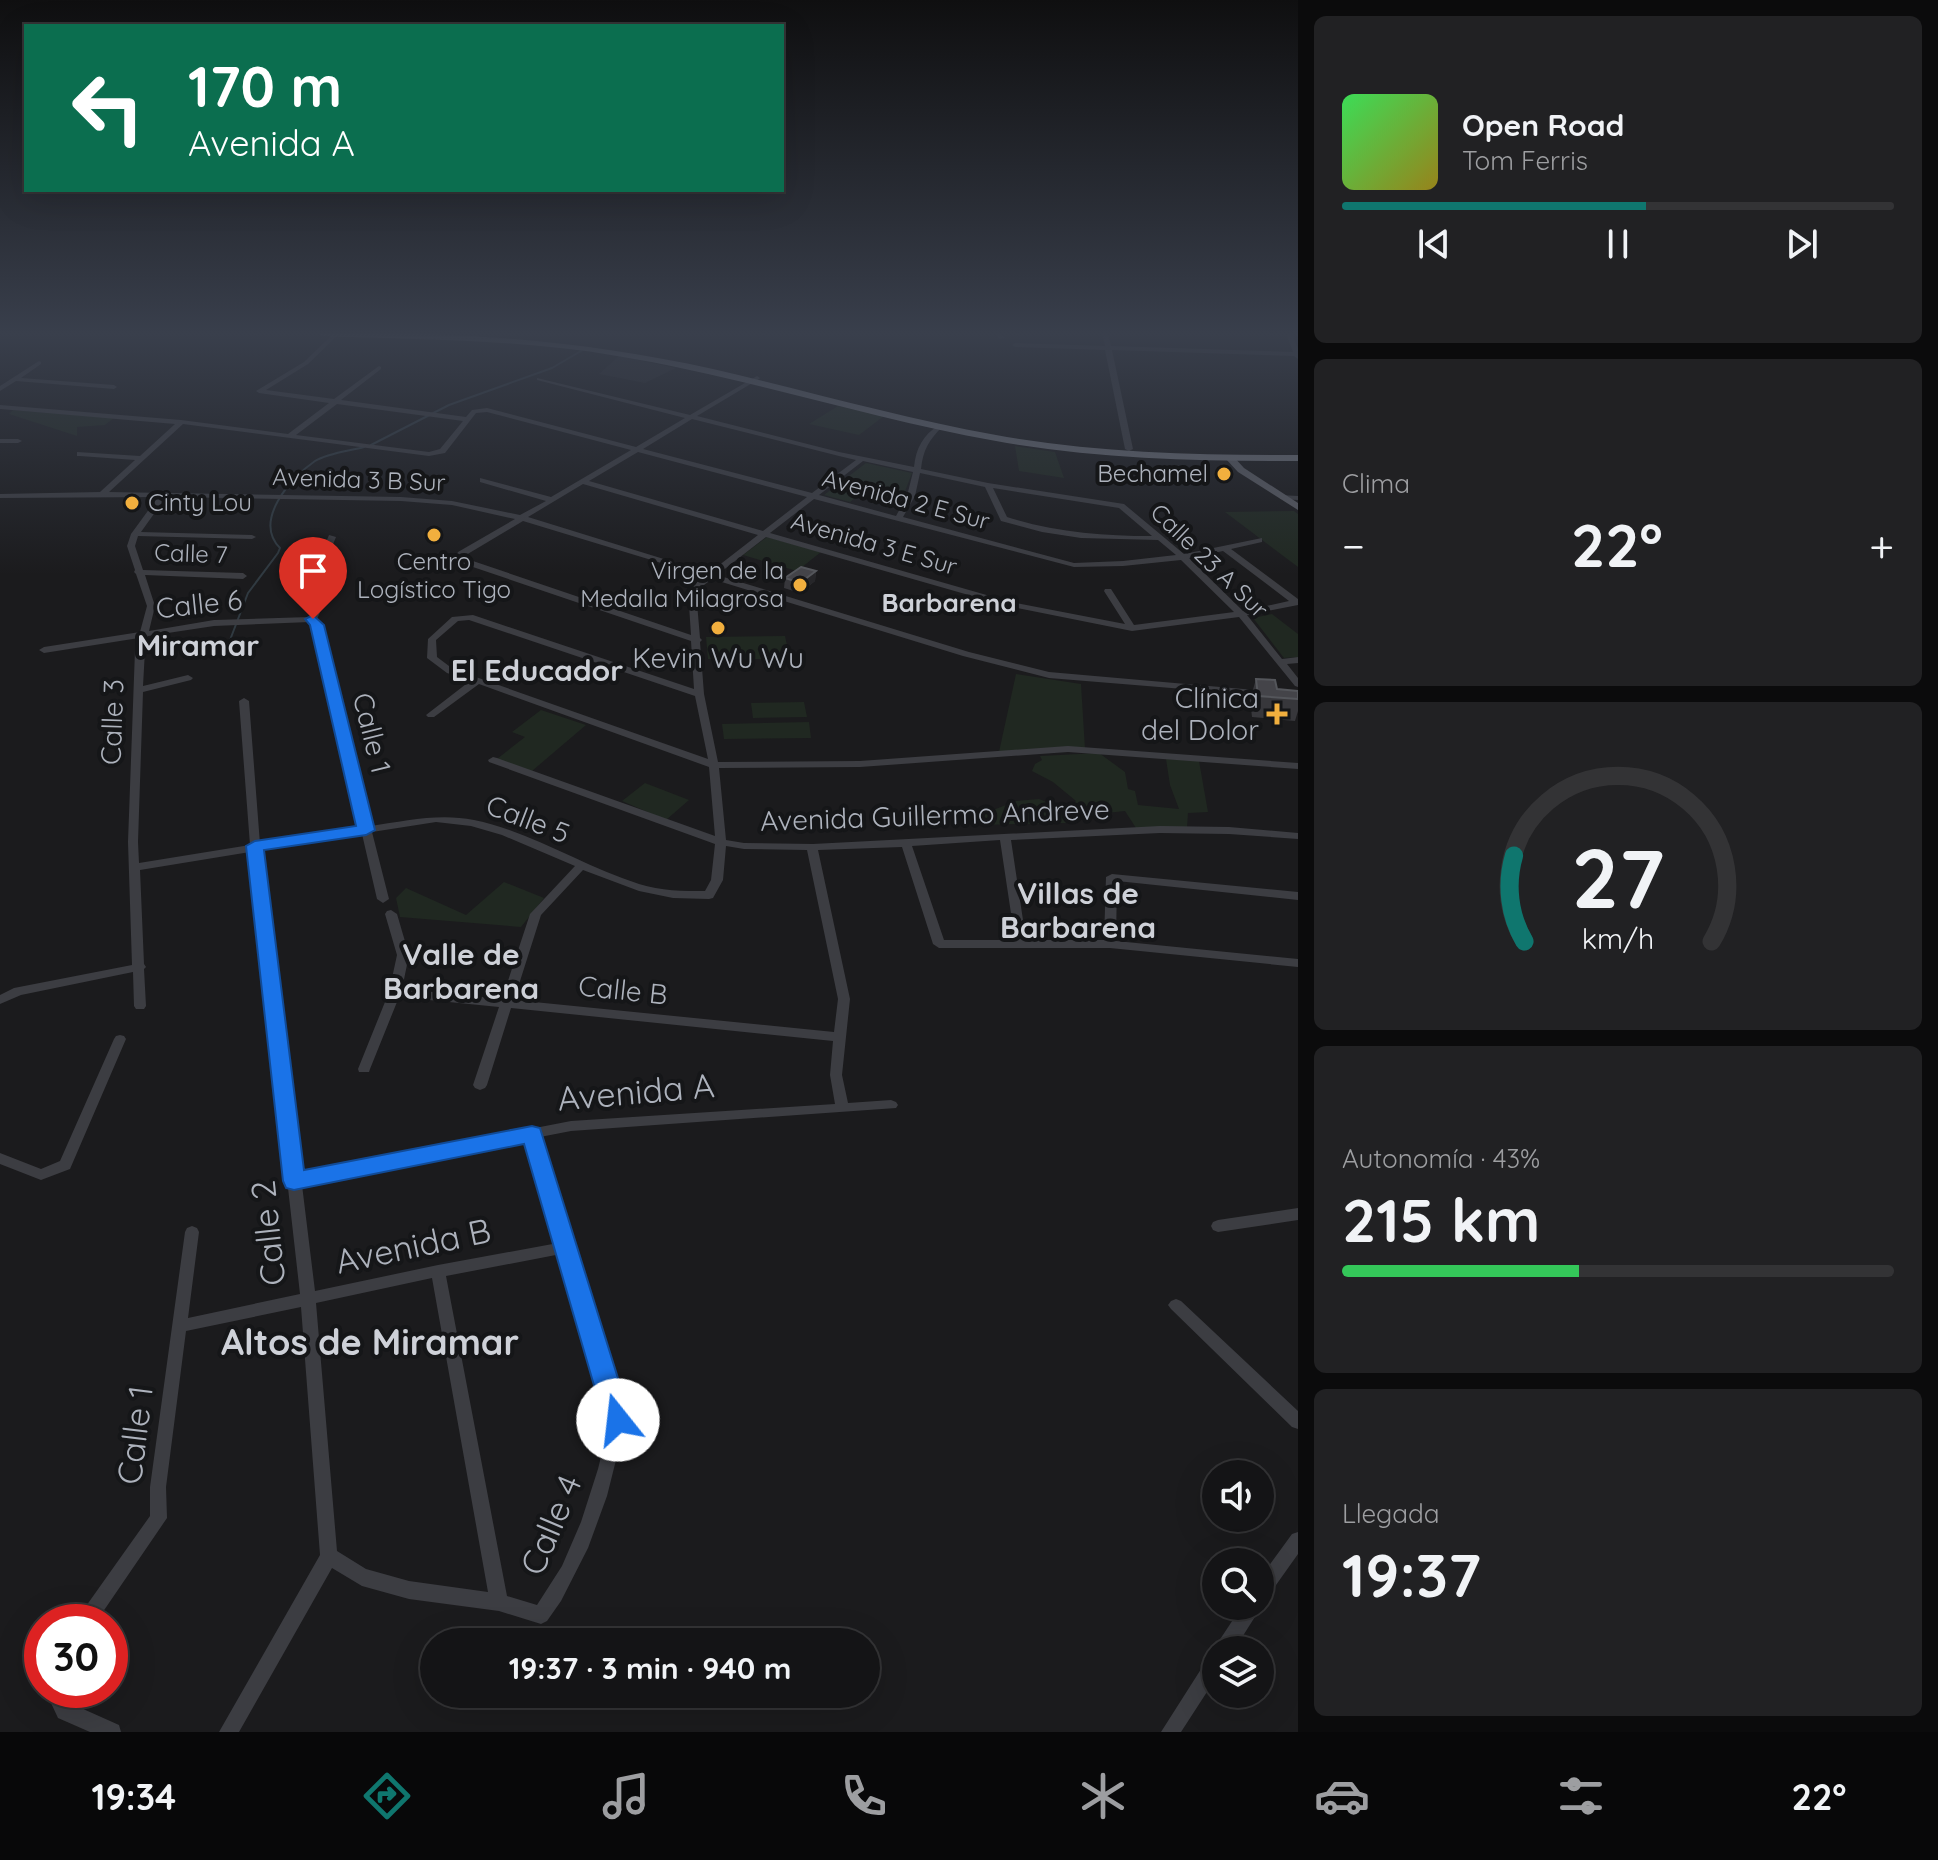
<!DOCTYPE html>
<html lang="es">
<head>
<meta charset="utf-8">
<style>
  :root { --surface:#141416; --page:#212123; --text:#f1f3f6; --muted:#9d9ea1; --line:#333335; --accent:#0f766e }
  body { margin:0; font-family:Quicksand,sans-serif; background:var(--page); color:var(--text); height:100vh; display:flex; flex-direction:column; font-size:30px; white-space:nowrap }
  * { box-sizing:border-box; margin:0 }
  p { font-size:26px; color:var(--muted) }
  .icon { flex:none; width:44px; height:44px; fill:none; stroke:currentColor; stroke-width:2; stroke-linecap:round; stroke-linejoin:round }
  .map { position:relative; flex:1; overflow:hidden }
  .side { display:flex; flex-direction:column; gap:16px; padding:16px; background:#0b0b0c; width:640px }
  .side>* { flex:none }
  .guide { position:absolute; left:24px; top:24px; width:760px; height:168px; border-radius:0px; box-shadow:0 8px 32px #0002,0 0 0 2px var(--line); background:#0b6e4f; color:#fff; overflow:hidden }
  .tools { position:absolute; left:1202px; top:1460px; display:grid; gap:16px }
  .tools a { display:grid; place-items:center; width:72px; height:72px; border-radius:50%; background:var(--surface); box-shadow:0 8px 32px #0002,0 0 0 2px var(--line); font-size:40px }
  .speed { position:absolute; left:24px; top:1604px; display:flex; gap:16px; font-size:40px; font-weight:700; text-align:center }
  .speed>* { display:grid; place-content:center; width:104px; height:104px; border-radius:50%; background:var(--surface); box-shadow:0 8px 32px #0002,0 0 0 2px var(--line); line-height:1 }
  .speed .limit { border:12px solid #d22; background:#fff; color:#111 }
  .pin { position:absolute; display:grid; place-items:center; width:68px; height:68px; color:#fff; margin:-82px -34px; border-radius:50% 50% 50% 0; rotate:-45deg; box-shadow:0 0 8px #0007 }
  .pin .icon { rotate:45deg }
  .me { position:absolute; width:88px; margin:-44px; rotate:344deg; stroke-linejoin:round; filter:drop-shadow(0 0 6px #0008) }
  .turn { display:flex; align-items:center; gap:28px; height:168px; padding:0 32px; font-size:36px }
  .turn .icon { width:104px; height:104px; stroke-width:2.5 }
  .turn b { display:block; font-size:56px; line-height:68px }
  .big { font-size:60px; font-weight:800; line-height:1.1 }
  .side .card { flex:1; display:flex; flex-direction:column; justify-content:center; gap:12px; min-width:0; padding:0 28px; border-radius:12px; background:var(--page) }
  .side .dial { align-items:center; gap:0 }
  .dial svg { height:208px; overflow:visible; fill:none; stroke:var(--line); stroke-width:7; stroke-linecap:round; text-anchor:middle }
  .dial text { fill:var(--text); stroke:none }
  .song { display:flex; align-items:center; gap:24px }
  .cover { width:96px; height:96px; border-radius:12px; background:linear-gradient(135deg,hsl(130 70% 55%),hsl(50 70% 35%)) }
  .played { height:8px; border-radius:4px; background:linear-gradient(90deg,var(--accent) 55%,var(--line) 55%) }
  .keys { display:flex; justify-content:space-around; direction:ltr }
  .heat { display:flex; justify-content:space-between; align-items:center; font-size:44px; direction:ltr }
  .charge { height:12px; border-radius:6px; background:linear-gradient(90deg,#34c759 43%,var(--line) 0) }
  .trip { position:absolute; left:420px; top:1628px; width:460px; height:80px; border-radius:40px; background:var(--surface); box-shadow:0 8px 32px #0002,0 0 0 2px var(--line); font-weight:800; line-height:80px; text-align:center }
  .tab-bar { display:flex; height:128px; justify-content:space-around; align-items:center; background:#080809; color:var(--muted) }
  .tab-bar .icon { width:56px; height:56px }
  .tab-bar .selected { color:var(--accent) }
  .tab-bar b { font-size:36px; color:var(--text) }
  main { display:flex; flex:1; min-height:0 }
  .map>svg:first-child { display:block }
  .built { fill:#26272a }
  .green { fill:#202821 }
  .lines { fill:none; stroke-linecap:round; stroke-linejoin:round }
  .stream { stroke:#303a41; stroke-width:2 }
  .minor { fill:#3c3d42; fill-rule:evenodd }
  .major { fill:#585a61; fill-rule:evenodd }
  .highway { fill:#686b73; fill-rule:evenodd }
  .wall { fill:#37373b }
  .shaded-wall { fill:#262629 }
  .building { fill:#444449; stroke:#54565b; stroke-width:2 }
  .route { fill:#1a73e8; stroke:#114b97; stroke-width:2 }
  .poi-dot { fill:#f1af3e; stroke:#151618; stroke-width:3 }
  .labels { text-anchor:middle; stroke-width:8; stroke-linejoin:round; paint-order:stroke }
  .far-poi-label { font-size:24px; fill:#adb2bc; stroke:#151618; text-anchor:end }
  .far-street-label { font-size:24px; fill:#adb2bc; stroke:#151618 }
  .far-neighbourhood-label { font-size:26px; font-weight:bold; fill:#ced1d8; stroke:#151618 }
  .street-label { font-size:28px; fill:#adb2bc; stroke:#151618 }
  .poi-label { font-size:28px; fill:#adb2bc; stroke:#151618 }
  .neighbourhood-label { font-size:30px; font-weight:bold; fill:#ced1d8; stroke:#151618 }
  .near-street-label { font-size:34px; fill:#adb2bc; stroke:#151618 }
  .near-neighbourhood-label { font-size:36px; font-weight:bold; fill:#ced1d8; stroke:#151618 }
</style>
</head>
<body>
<main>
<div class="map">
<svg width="1298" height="1732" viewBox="0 0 1298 1732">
  <rect width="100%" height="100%" fill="#1b1b1d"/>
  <path class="built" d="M619,356L676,368L645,383L599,374Z"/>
  <path class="green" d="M838,406L884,416L859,435L809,424Z
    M13,410L114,418L105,425L77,427V436L9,414Z
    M1015,446L1055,452L1064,478L1019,471Z
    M866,463L912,473L904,494L869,488L850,502L824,495Z
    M1294,511L1298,514V567L1225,512Z
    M767,537L821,552L797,571L743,555Z
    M1272,614L1298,634V657L1284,658L1253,618Z
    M785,636L790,659H708L706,637Z
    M1016,674L1081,684L1085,749L999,752Z
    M804,702L807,717L753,718L751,703Z
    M541,710L586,725L532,771L497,759L525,737L512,732Z
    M809,722L811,738L724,739L722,724Z
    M1099,753L1125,772L1128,789L1135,791L1138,805L1179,809L1170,785L1166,759L1199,761L1208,812L1188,813L1187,828H1136L1125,811L1088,815L1065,823L979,825L973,818L1016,801L1039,799L1068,811L1076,801L1053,782L1032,771L1035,764L1042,760L1040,756Z
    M645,783L689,800L666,820L622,801Z
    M504,882L544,898L521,927L400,917L396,898L406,888L466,915Z"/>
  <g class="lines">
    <path class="stream" d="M371,445L449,405L552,368L581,351
      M202,659L230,640L248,593L278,553L280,548C253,521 290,478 315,461C328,453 349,451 364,447"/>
    <path class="minor" d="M334,333H340L308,364L266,390L334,399L379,366L381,367V369L341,400L466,417L472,410L487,408L636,447L685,418L537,380V378L690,415L757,376L760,378L759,379L697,416L839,452L914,467C916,448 923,435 939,425L942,427C929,440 923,450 921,469L988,483L1124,504L1184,554L1262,538V542L1231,549L1298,599V605L1247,615L1282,659L1298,657V663L1287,664L1298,678V687L1295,686L1239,617L1132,631L1007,606L766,537L717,575L969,652L1049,672L1266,691L1269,692L1271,694L1269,696L1049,678L963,656L712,579L696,591L700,638L702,640L700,642L704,694L718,762L860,761L1068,746L1298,763V769L1068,752L860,767L719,768L726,840L744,843L813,844L1160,826L1229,827L1298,833V839L1229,834L1160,833L1011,840L1026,940H1104L1106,877L1112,874L1298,892V900L1117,881L1116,941L1298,959V967L1110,948H939L933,944L902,847L818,850L850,999L842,1075L848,1103L891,1100L896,1102L898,1105L896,1108L571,1131L540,1137L626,1420L607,1496L588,1548L561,1601L547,1621L541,1624L499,1611L409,1599L362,1586L332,1568L239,1732H219L320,1555L301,1307L186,1331L166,1487L167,1518L96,1622H76L79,1616L150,1516V1487L185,1232L187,1228L192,1226L197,1228L199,1232L188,1318L300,1294L250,852L140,870L144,964L146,967L144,969L146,1006L144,1009H136L134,1006L133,972L21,995L0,1004V995L14,988L132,965L128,842L135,650L139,638L44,653L39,650L44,647L140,632L147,606L136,574L134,572L135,570L127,546L131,534L158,497L0,498V494L100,492L135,460L80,456H77V452L140,456L175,424L0,409V405L181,420L288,434L329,403L259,393L256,391L304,362ZM337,404L463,421L440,449L429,452L296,435ZM487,412L631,450L551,497L480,478V482L546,501L520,515L452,501L401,497L109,492L183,424L429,456L445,453L476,413ZM692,419L839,456L856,460L812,493L643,449ZM638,452L807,497L763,531L589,481ZM863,461L913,472L907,496L896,516L819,495ZM920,473L985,487L1001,521L1042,532L1081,538L1158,540L1176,555L1123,561L1074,563L903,517L915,496ZM583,484L758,535L709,573L528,517ZM993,488L1119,508L1152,536C1102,536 1055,532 1007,517ZM166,497L401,501L452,505L515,519L458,552L457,554L464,564L691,641L694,689L473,615L452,617L428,639L427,658L447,673L470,681L426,715L428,717H434L479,684L709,767L715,836L497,758L493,757L488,760L489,762L715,844L711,880L705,891C683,891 661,891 639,884C582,866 532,832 474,820C439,813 405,821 371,826L321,625L317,619L326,599L325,564L336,537L329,535L317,564L318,599L310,617L214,620L149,631L155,606L145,575L243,579L247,576L243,573L143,570L135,546L138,536L252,539L256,537L252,535L141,532ZM814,499L1074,567L1123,566L1181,560L1234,612L1134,625L1111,589H1105L1104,591L1125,624L1011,602L770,533ZM523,521L704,576L688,590L691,635L470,560L466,555ZM1223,551L1289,601L1243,611L1189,558ZM469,620L695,696L708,759L453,669L437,657L436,640L458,621ZM310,622L361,828L260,844L249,701L244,698L239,701L250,845L139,863L138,842L143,692L191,680L193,678L188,675L143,686L145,650L148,636L214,626ZM436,822L471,826L502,835L575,866L530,914L502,999L402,989L409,955L397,914L391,910L387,911L385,914L397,955L389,992L358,1069L359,1072H369L370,1069L399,997L499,1007L473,1085L475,1088L480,1090L485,1088L487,1085L511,1008L833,1041L830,1075L835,1104L571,1121L300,1174L261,850L362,834L377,899L383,903L389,899L372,832ZM1000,840L1015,940H944L912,846ZM726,846L744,849L807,850L838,999L834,1032L514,1000L541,915L583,870L639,891L673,898L709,899L713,898L723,880ZM527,1140L558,1243L438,1265L315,1291L302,1185ZM561,1254L610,1420L598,1469L581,1522L562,1566L537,1605L507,1596L446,1276ZM432,1278L488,1592L409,1581L366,1569L337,1551L316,1303Z
      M995,333H1001L1005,338L1000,339Z
      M1102,333H1108L1111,346L1293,352L1286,333H1292L1298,349V359L1294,356L1112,350L1133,449L1129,451L1125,449L1105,350L1015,347L1012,345L1015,343L1105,346Z
      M39,361L41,362V364L21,378L114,385L117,387L114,389L16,381L0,391V386Z
      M0,439H18L22,441L18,443H0Z
      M1280,495L1298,496V500L1280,499Z
      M120,1035L124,1036L126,1039L70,1169L41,1180L0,1164V1153L41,1169L60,1161L114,1039L116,1036Z
      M1298,1208V1220L1218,1232L1213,1230L1211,1226L1213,1222L1218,1220Z
      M1176,1299L1181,1301L1298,1411V1429L1292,1427L1171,1309L1168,1305L1171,1301Z
      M1298,1532V1554L1266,1599L1260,1602V1578L1292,1534Z
      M1260,1604L1261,1606L1258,1612L1234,1650H1216V1678L1181,1732H1161L1210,1655L1215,1652L1214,1650L1217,1644L1242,1606H1260Z
      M45,1690H64L72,1704L119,1725L121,1732H90L58,1718Z"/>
    <path class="major" d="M1227,456H1233L1244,468L1298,503V510L1238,472L1225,458Z"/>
    <path class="highway" d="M317,333C352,330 389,333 425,334C523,337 618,348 713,369C808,391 901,418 996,435C1096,453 1197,455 1298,455V461C1197,461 1096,459 996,441C868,418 745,377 617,356C519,339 420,340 321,336Z"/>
  </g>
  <path class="wall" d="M816,571L815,581L800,593L784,588L785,578Z
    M1256,679L1277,689L1298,691V711L1295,721L1252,717L1250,700Z"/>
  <path class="shaded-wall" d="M816,571L815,581L800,593V583Z"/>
  <path class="building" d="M801,567L816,571L800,583L785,578Z
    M1256,679L1275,680L1277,689L1298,691V699L1258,696Z"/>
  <linearGradient id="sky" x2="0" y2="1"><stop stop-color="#0f0f10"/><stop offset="0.58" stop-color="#393f4c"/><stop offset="1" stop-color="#393f4c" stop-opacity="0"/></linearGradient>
  <rect width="1298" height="575" fill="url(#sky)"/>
  <path class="route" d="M313,615L324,625L375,830L366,835L264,850L304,1170L532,1126L540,1128L631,1420L627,1428L618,1432L608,1428L604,1420L524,1144L294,1190L286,1188L283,1181L246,846L255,841L356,826L310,625L305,619Z"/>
  <g class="poi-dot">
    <circle cx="1224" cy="474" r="8"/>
    <circle cx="132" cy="503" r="8"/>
    <circle cx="434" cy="535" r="8"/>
    <circle cx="800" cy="585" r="8"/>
    <circle cx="718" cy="628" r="8"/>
    <path d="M1273 702h8v8h8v8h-8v8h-8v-8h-8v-8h8z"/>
  </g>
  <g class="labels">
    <g class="far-poi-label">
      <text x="1208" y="482">Bechamel</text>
      <text x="148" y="511" text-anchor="start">Cinty Lou</text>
      <text x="434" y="570" text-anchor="middle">Centro<tspan x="434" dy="28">Logístico Tigo</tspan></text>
      <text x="784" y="579">Virgen de la<tspan x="784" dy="28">Medalla Milagrosa</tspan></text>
    </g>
    <g class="far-street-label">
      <text transform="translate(359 480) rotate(2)" y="8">Avenida 3 B Sur</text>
      <text transform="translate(906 500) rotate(15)" y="8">Avenida 2 E Sur</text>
      <text transform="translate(874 544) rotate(16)" y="8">Avenida 3 E Sur</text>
      <text transform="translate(191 554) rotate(2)" y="8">Calle 7</text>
      <text transform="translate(1209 561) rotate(44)" y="8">Calle 23 A Sur</text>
    </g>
    <g class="far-neighbourhood-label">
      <text x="949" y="612">Barbarena</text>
    </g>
    <g class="street-label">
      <text transform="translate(199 604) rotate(-6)" y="10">Calle 6</text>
      <text transform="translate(112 722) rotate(-88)" y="10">Calle 3</text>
      <text transform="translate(372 733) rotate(76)" y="10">Calle 1</text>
      <text transform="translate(935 815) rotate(-2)" y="10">Avenida Guillermo Andreve</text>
      <text transform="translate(528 819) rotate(21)" y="10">Calle 5</text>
      <text transform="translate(623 990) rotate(6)" y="10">Calle B</text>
    </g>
    <g class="poi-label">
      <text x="718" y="668">Kevin Wu Wu</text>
      <text x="1259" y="708" text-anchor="end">Clínica<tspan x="1259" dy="32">del Dolor</tspan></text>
    </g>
    <g class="neighbourhood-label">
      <text x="198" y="656">Miramar</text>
      <text x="537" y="681">El Educador</text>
      <text x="1078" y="904">Villas de<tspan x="1078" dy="34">Barbarena</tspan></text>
      <text x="461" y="965">Valle de<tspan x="461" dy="34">Barbarena</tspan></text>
    </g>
    <g class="near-street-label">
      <text transform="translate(636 1092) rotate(-5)" y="12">Avenida A</text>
      <text transform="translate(268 1233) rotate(-96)" y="12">Calle 2</text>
      <text transform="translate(413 1246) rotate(-12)" y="12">Avenida B</text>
      <text transform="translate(135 1435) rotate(-83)" y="12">Calle 1</text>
      <text transform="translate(551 1525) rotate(-67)" y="12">Calle 4</text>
    </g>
    <g class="near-neighbourhood-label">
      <text x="370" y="1355">Altos de Miramar</text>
    </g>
  </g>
</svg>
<div class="tools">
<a><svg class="icon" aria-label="sound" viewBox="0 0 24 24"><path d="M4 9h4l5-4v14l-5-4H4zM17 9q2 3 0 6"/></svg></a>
<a><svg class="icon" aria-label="search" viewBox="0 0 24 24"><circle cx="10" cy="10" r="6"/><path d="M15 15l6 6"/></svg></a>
<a><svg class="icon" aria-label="layers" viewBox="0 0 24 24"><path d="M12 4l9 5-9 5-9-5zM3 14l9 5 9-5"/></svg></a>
</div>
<div class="speed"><div class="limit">30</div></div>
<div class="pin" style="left:313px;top:619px;background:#d93025"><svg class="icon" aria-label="arrive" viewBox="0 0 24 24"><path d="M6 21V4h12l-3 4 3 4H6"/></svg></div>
<svg class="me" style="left:618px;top:1420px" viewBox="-20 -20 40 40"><circle r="19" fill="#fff"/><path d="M0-13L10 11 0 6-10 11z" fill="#1a73e8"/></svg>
<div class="trip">19:37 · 3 min · 940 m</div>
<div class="guide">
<div class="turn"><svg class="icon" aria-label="left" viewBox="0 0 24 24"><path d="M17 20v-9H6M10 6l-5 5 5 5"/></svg><div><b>170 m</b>Avenida A</div></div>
</div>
</div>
<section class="side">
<div class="card">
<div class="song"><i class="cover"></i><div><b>Open Road</b><p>Tom Ferris</p></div></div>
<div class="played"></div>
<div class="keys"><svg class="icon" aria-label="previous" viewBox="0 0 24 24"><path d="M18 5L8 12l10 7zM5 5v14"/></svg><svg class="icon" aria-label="pause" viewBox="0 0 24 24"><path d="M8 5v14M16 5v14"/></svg><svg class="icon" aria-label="next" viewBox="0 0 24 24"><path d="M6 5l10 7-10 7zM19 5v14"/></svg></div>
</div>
<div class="card"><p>Clima</p>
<div class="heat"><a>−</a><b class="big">22°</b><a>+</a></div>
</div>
<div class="card dial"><svg viewBox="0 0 100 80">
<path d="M14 69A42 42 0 1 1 86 69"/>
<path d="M14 69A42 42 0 0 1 10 36" stroke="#0f766e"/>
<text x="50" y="56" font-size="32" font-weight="700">27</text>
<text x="50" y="72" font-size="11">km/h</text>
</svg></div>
<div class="card"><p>Autonomía · 43%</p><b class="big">215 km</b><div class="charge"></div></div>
<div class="card"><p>Llegada</p><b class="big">19:37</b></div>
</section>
</main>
<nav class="tab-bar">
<b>19:34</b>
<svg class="icon selected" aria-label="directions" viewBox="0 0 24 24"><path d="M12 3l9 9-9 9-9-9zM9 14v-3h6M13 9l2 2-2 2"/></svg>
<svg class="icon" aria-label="music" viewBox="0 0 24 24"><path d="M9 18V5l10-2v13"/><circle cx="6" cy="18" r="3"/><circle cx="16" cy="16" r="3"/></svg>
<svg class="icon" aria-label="phone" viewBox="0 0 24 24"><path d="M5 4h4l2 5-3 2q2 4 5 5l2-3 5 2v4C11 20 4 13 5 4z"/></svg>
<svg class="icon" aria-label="climate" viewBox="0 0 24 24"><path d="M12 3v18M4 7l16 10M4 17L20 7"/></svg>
<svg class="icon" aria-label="car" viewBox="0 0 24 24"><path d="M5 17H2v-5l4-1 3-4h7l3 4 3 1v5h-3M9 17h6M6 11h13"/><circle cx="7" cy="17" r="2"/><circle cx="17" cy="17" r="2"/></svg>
<svg class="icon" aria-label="filters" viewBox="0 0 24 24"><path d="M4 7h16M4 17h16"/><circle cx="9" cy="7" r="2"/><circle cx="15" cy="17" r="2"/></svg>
<b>22°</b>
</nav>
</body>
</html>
